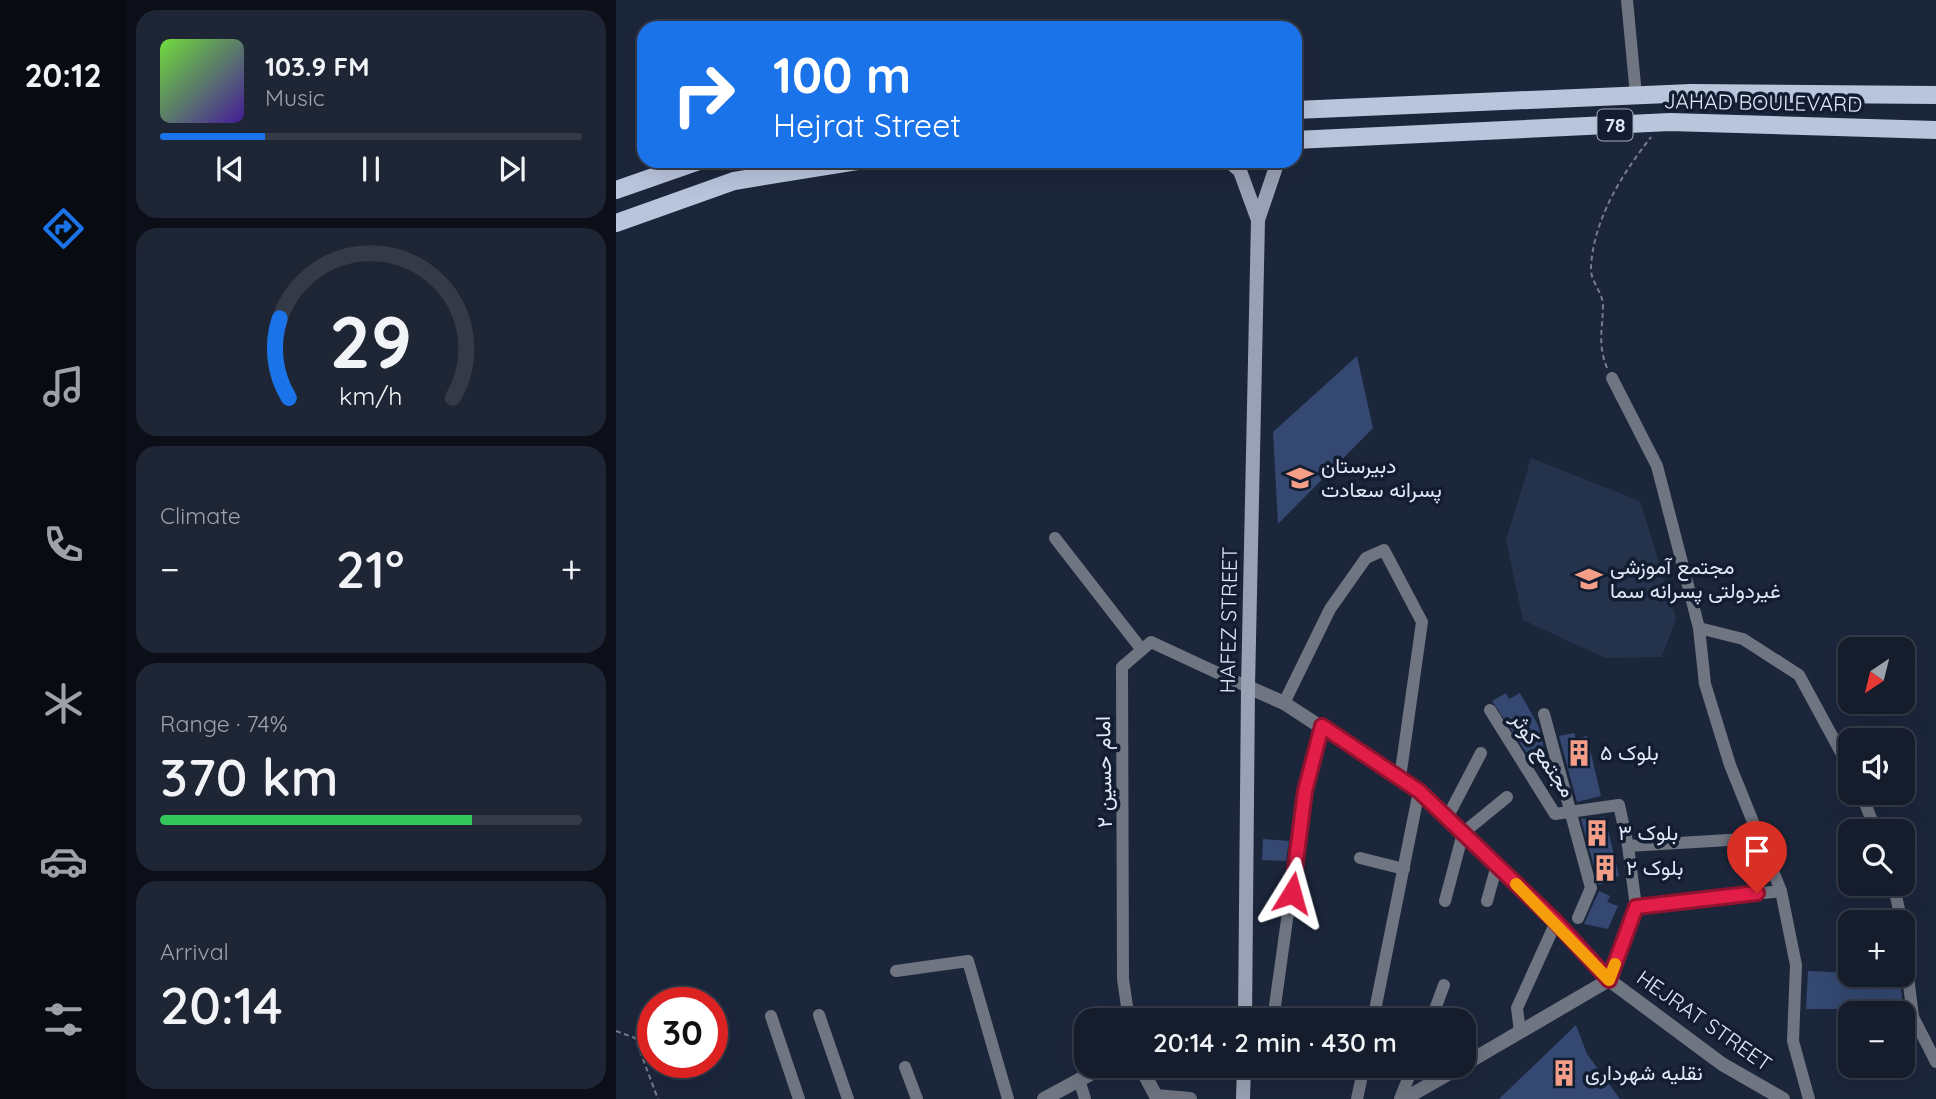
<!DOCTYPE html>
<html lang="en">
<head>
<meta charset="utf-8">
<style>
  :root { --surface:#151c2c; --page:#1e2534; --text:#f1f3f6; --muted:#9da1a9; --line:#343a48; --accent:#1a73e8 }
  body { margin:0; font-family:Quicksand,Vazirmatn,sans-serif; background:var(--page); color:var(--text); height:100vh; display:flex; flex-direction:column; font-size:26px; white-space:nowrap }
  * { box-sizing:border-box; margin:0 }
  p { font-size:23px; color:var(--muted) }
  .icon { flex:none; width:38px; height:38px; fill:none; stroke:currentColor; stroke-width:2; stroke-linecap:round; stroke-linejoin:round }
  .map { position:relative; flex:1; overflow:hidden }
  .details { display:flex; flex-direction:column; gap:10px; padding:10px; background:#0c0f18; width:490px }
  .details>* { flex:none }
  .guide { position:absolute; left:21px; top:21px; width:665px; height:147px; border-radius:21px; box-shadow:0 7px 28px #0002,0 0 0 2px var(--line); background:#1a73e8; color:#fff; overflow:hidden }
  .needle { width:46px; rotate:215deg }
  .fabs { position:absolute; left:1222px; top:637px; display:grid; gap:14px }
  .fabs a { display:grid; place-items:center; width:77px; height:77px; border-radius:14px; background:var(--surface); box-shadow:0 7px 28px #0002,0 0 0 2px var(--line); font-size:35px }
  .speed { position:absolute; left:21px; top:987px; display:flex; gap:14px; font-size:35px; font-weight:700; text-align:center }
  .speed>* { display:grid; place-content:center; width:91px; height:91px; border-radius:50%; background:var(--surface); box-shadow:0 7px 28px #0002,0 0 0 2px var(--line); line-height:1 }
  .speed .limit { border:10px solid #d22; background:#fff; color:#111 }
  .pin { position:absolute; display:grid; place-items:center; width:60px; height:60px; color:#fff; margin:-72px -30px; border-radius:50% 50% 50% 0; rotate:-45deg; box-shadow:0 0 7px #0007 }
  .pin .icon { rotate:45deg }
  .me { position:absolute; width:77px; margin:-38px; rotate:8deg; stroke-linejoin:round; filter:drop-shadow(0 0 5px #0008) }
  .turn { display:flex; align-items:center; gap:24px; height:147px; padding:0 21px; font-size:32px }
  .turn .icon { width:91px; height:91px; stroke-width:2.5 }
  .turn b { display:block; font-size:49px; line-height:60px }
  .big { font-size:52px; font-weight:600; line-height:1.1 }
  .details .widget { flex:1; display:flex; flex-direction:column; justify-content:center; gap:10px; min-width:0; padding:0 24px; border-radius:21px; background:var(--page) }
  .details .dial { align-items:center; gap:0 }
  .dial svg { height:182px; overflow:visible; fill:none; stroke:var(--line); stroke-width:7; stroke-linecap:round; text-anchor:middle }
  .dial text { fill:var(--text); stroke:none }
  .song { display:flex; align-items:center; gap:21px }
  .cover { width:84px; height:84px; border-radius:10px; background:linear-gradient(135deg,hsl(100 70% 55%),hsl(260 70% 35%)) }
  .played { height:7px; border-radius:4px; background:linear-gradient(90deg,var(--accent) 25%,var(--line) 25%) }
  .keys { display:flex; justify-content:space-around; direction:ltr }
  .heat { display:flex; justify-content:space-between; align-items:center; font-size:38px; direction:ltr }
  .charge { height:10px; border-radius:5px; background:linear-gradient(90deg,#34c759 74%,var(--line) 0) }
  .trip { position:absolute; left:458px; top:1008px; width:402px; height:70px; border-radius:21px; background:var(--surface); box-shadow:0 7px 28px #0002,0 0 0 2px var(--line); font-weight:600; line-height:70px; text-align:center }
  main { display:flex; flex:1; min-height:0 }
  .dock { display:flex; flex-direction:column; width:126px; justify-content:space-around; align-items:center; background:#080b12; color:var(--muted) }
  .dock .icon { width:49px; height:49px }
  .dock .active { color:var(--accent) }
  .dock b { font-size:32px; color:var(--text) }
  .map>svg:first-child { display:block }
  .built { fill:#24324b }
  .building { fill:#344871 }
  .lines { fill:none; stroke-linecap:round; stroke-linejoin:round }
  .path { stroke:#757e90; stroke-width:2; stroke-dasharray:5 3.5; stroke-linecap:butt }
  .minor { stroke:#6f7581; stroke-width:12 }
  .tertiary { stroke:#6f7581; stroke-width:14 }
  .secondary { stroke:#99a2b5; stroke-width:14 }
  .primary { stroke:#b9c5dd; stroke-width:18 }
  .route-casing { stroke:#92132f; stroke-width:18 }
  .route { stroke:#e11d48; stroke-width:12 }
  .slow { stroke:#f59e0b; stroke-width:12 }
  .labels { text-anchor:middle; stroke-width:7; stroke-linejoin:round; paint-order:stroke }
  .shield { fill:#131d31; stroke:#a2aabb; stroke-width:2 }
  .shield-label { font-size:19px; font-weight:bold; fill:#e0e7f6 }
  .street-label { font-size:21px; fill:#e0e7f6; stroke:#131d31 }
  .poi-label { font-size:21px; fill:#e0e7f6; stroke:#131d31; text-anchor:start }
</style>
</head>
<body>
<main>
<nav class="dock">
<b>20:12</b>
<svg class="icon active" aria-label="directions" viewBox="0 0 24 24"><path d="M12 3l9 9-9 9-9-9zM9 14v-3h6M13 9l2 2-2 2"/></svg>
<svg class="icon" aria-label="music" viewBox="0 0 24 24"><path d="M9 18V5l10-2v13"/><circle cx="6" cy="18" r="3"/><circle cx="16" cy="16" r="3"/></svg>
<svg class="icon" aria-label="phone" viewBox="0 0 24 24"><path d="M5 4h4l2 5-3 2q2 4 5 5l2-3 5 2v4C11 20 4 13 5 4z"/></svg>
<svg class="icon" aria-label="climate" viewBox="0 0 24 24"><path d="M12 3v18M4 7l16 10M4 17L20 7"/></svg>
<svg class="icon" aria-label="car" viewBox="0 0 24 24"><path d="M5 17H2v-5l4-1 3-4h7l3 4 3 1v5h-3M9 17h6M6 11h13"/><circle cx="7" cy="17" r="2"/><circle cx="17" cy="17" r="2"/></svg>
<svg class="icon" aria-label="filters" viewBox="0 0 24 24"><path d="M4 7h16M4 17h16"/><circle cx="9" cy="7" r="2"/><circle cx="15" cy="17" r="2"/></svg>
</nav>
<section class="details">
<div class="widget">
<div class="song"><i class="cover"></i><div><b>103.9 FM</b><p>Music</p></div></div>
<div class="played"></div>
<div class="keys"><svg class="icon" aria-label="previous" viewBox="0 0 24 24"><path d="M18 5L8 12l10 7zM5 5v14"/></svg><svg class="icon" aria-label="pause" viewBox="0 0 24 24"><path d="M8 5v14M16 5v14"/></svg><svg class="icon" aria-label="next" viewBox="0 0 24 24"><path d="M6 5l10 7-10 7zM19 5v14"/></svg></div>
</div>
<div class="widget dial"><svg viewBox="0 0 100 80">
<path d="M14 69A42 42 0 1 1 86 69"/>
<path d="M14 69A42 42 0 0 1 10 34" stroke="#1a73e8"/>
<text x="50" y="56" font-size="32" font-weight="700">29</text>
<text x="50" y="72" font-size="11">km/h</text>
</svg></div>
<div class="widget"><p>Climate</p>
<div class="heat"><a>−</a><b class="big">21°</b><a>+</a></div>
</div>
<div class="widget"><p>Range · 74%</p><b class="big">370 km</b><div class="charge"></div></div>
<div class="widget"><p>Arrival</p><b class="big">20:14</b></div>
</section>
<div class="map">
<svg width="1320" height="1099" viewBox="0 0 1320 1099">
  <rect width="100%" height="100%" fill="#1c263b"/>
  <path class="built" d="M915,458L1024,501L1060,618L1046,657L989,658L907,620L890,540Z"/>
  <path class="building" d="M741,356L757,428L662,524L657,432Z
    M890,693L893,699L904,693L922,725L928,749L924,751L926,755L916,761L876,701Z
    M958,733L960,739L971,736L985,796L961,802L943,736Z
    M989,817L1003,876L983,885L965,819Z
    M647,839L673,841L670,861L646,860Z
    M983,891L994,896L991,902L1002,906L992,929L968,924Z
    M1192,971L1283,975L1288,1013H1226V1009H1190Z
    M960,1025L971,1054L1004,1099H883Z"/>
  <g class="lines">
    <path class="path" d="M991,368C981,343 987,328 987,304C986,292 974,280 975,268C977,220 1006,174 1035,137
      M0,1031L19,1038L42,1099"/>
    <path class="minor" d="M1011,0L1020,95
      M996,378L1041,466L1083,628L1089,684L1114,765L1165,891L1180,965L1177,1041L1193,1099
      M439,538L526,650
      M1083,628L1127,639L1183,675L1234,769
      M668,703L714,609L750,558L768,550L806,622L784,778
      M874,710L939,814L1003,805L1012,846L1020,907L993,980
      M928,714L975,888L962,918
      M1245,793L1260,831
      M831,818L865,753
      M1012,846L1146,838
      M744,858L788,869
      M1277,884L1286,922
      M829,901L847,833L891,797
      M871,901L881,865
      M1020,907L1165,891
      M1286,927L1297,1017L1320,1062
      M280,971L352,961L392,1099
      M203,1015L232,1099
      M155,1016L183,1099
      M513,1020L507,979L506,667L535,642L632,687
      M657,1020L689,791L706,726
      M757,1020L803,791
      M815,1020L828,985
      M904,1032L901,1008L940,922
      M289,1067L301,1099
      M463,1079L469,1099
      M741,1099L748,1066
      M784,1099L797,1066"/>
    <path class="tertiary" d="M632,687L668,703L803,791L940,922L993,980L1106,1064L1167,1099
      M849,1064L993,980
      M524,1066L540,1096L574,1099
      M428,1099L489,1066
      M788,1099L846,1066"/>
    <path class="secondary" d="M613,161L624,171L642,220
      M629,1020L632,687L642,220L662,161
      M627,1099L628,1066"/>
    <path class="primary" d="M679,110L1075,93L1320,95
      M679,140L1054,122L1320,130
      M0,190L83,161
      M0,223L118,181L241,161"/>
  </g>
  <g class="lines">
    <defs>
      <path id="route" d="M676,893L689,791L706,726L803,791L940,922L993,980L1020,907L1141,893"/>
    </defs>
    <use href="#route" class="route-casing"/>
    <use href="#route" class="route"/>
    <path class="slow" d="M900,884L993,980L999,964"/>
  </g>
  <defs>
    <symbol id="school-bare" viewBox="-9 -9 18 18"><path d="M0-5L7-2L0 1L-7-2ZM-4 1L0 2.5L4 1V4Q0 6-4 4Z" fill="#f49e88" stroke="#131d31" stroke-width="2.5" paint-order="stroke"/></symbol>
    <symbol id="building-bare" viewBox="-9 -9 18 18"><path d="M-4-6H4V6H1V3H-1V6H-4ZM-2.5-4.3h1.7v1.8h-1.7ZM.8-4.3h1.7v1.8H.8ZM-2.5-1h1.7V.8h-1.7ZM.8-1h1.7V.8H.8Z" fill="#f49e88" stroke="#131d31" stroke-width="2.5" paint-order="stroke"/></symbol>
  </defs>
  <g fill-rule="evenodd">
    <use href="#school-bare" x="665" y="459" width="38" height="38"/>
    <use href="#school-bare" x="954" y="560" width="38" height="38"/>
    <use href="#building-bare" x="944" y="734" width="38" height="38"/>
    <use href="#building-bare" x="962" y="814" width="38" height="38"/>
    <use href="#building-bare" x="970" y="849" width="38" height="38"/>
    <use href="#building-bare" x="929" y="1054" width="38" height="38"/>
  </g>
  <g class="labels">
    <rect class="shield" x="981.5" y="109.5" width="35" height="31" rx="5"/>
    <g class="shield-label">
      <text x="999" y="132">78</text>
    </g>
    <g class="street-label">
      <text transform="translate(1147 103) rotate(1)" y="7">JAHAD BOULEVARD</text>
      <text transform="translate(613 620) rotate(-89)" y="7">HAFEZ STREET</text>
      <text transform="translate(927 755) rotate(56)" y="7">مجتمع کوثر</text>
      <text transform="translate(488 772) rotate(-91)" y="7">امام حسین ۲</text>
      <text transform="translate(1088 1021) rotate(35)" y="7">HEJRAT STREET</text>
    </g>
    <g class="poi-label">
      <text x="705" y="473">دبیرستان<tspan x="705" dy="24">پسرانه سعادت</tspan></text>
      <text x="994" y="574">مجتمع آموزشی<tspan x="994" dy="24">غیردولتی پسرانه سما</tspan></text>
      <text x="984" y="760">بلوک ۵</text>
      <text x="1002" y="840">بلوک ۳</text>
      <text x="1010" y="875">بلوک ۲</text>
      <text x="969" y="1080">نقلیه شهرداری</text>
    </g>
  </g>
</svg>
<div class="fabs">
<a><svg class="needle" viewBox="-14 -14 28 28"><path d="M0-13l5 13h-10z" fill="#e53935"/><path d="M0 13l5-13h-10z" fill="#9da1a9"/></svg></a>
<a><svg class="icon" aria-label="sound" viewBox="0 0 24 24"><path d="M4 9h4l5-4v14l-5-4H4zM17 9q2 3 0 6"/></svg></a>
<a><svg class="icon" aria-label="search" viewBox="0 0 24 24"><circle cx="10" cy="10" r="6"/><path d="M15 15l6 6"/></svg></a>
<a>+</a>
<a>−</a>
</div>
<div class="speed"><div class="limit">30</div></div>
<div class="pin" style="left:1141px;top:893px;background:#d93025"><svg class="icon" aria-label="arrive" viewBox="0 0 24 24"><path d="M6 21V4h12l-3 4 3 4H6"/></svg></div>
<svg class="me" style="left:676px;top:893px" viewBox="-20 -20 40 40"><path d="M0-17L14 15 0 8-14 15z" fill="#e11d48" stroke="#fff" stroke-width="4"/></svg>
<div class="trip">20:14 · 2 min · 430 m</div>
<div class="guide">
<div class="turn"><svg class="icon" aria-label="right" viewBox="0 0 24 24"><path d="M7 20v-9h11M14 6l5 5-5 5"/></svg><div><b>100 m</b>Hejrat Street</div></div>
</div>
</div>
</main>
</body>
</html>
